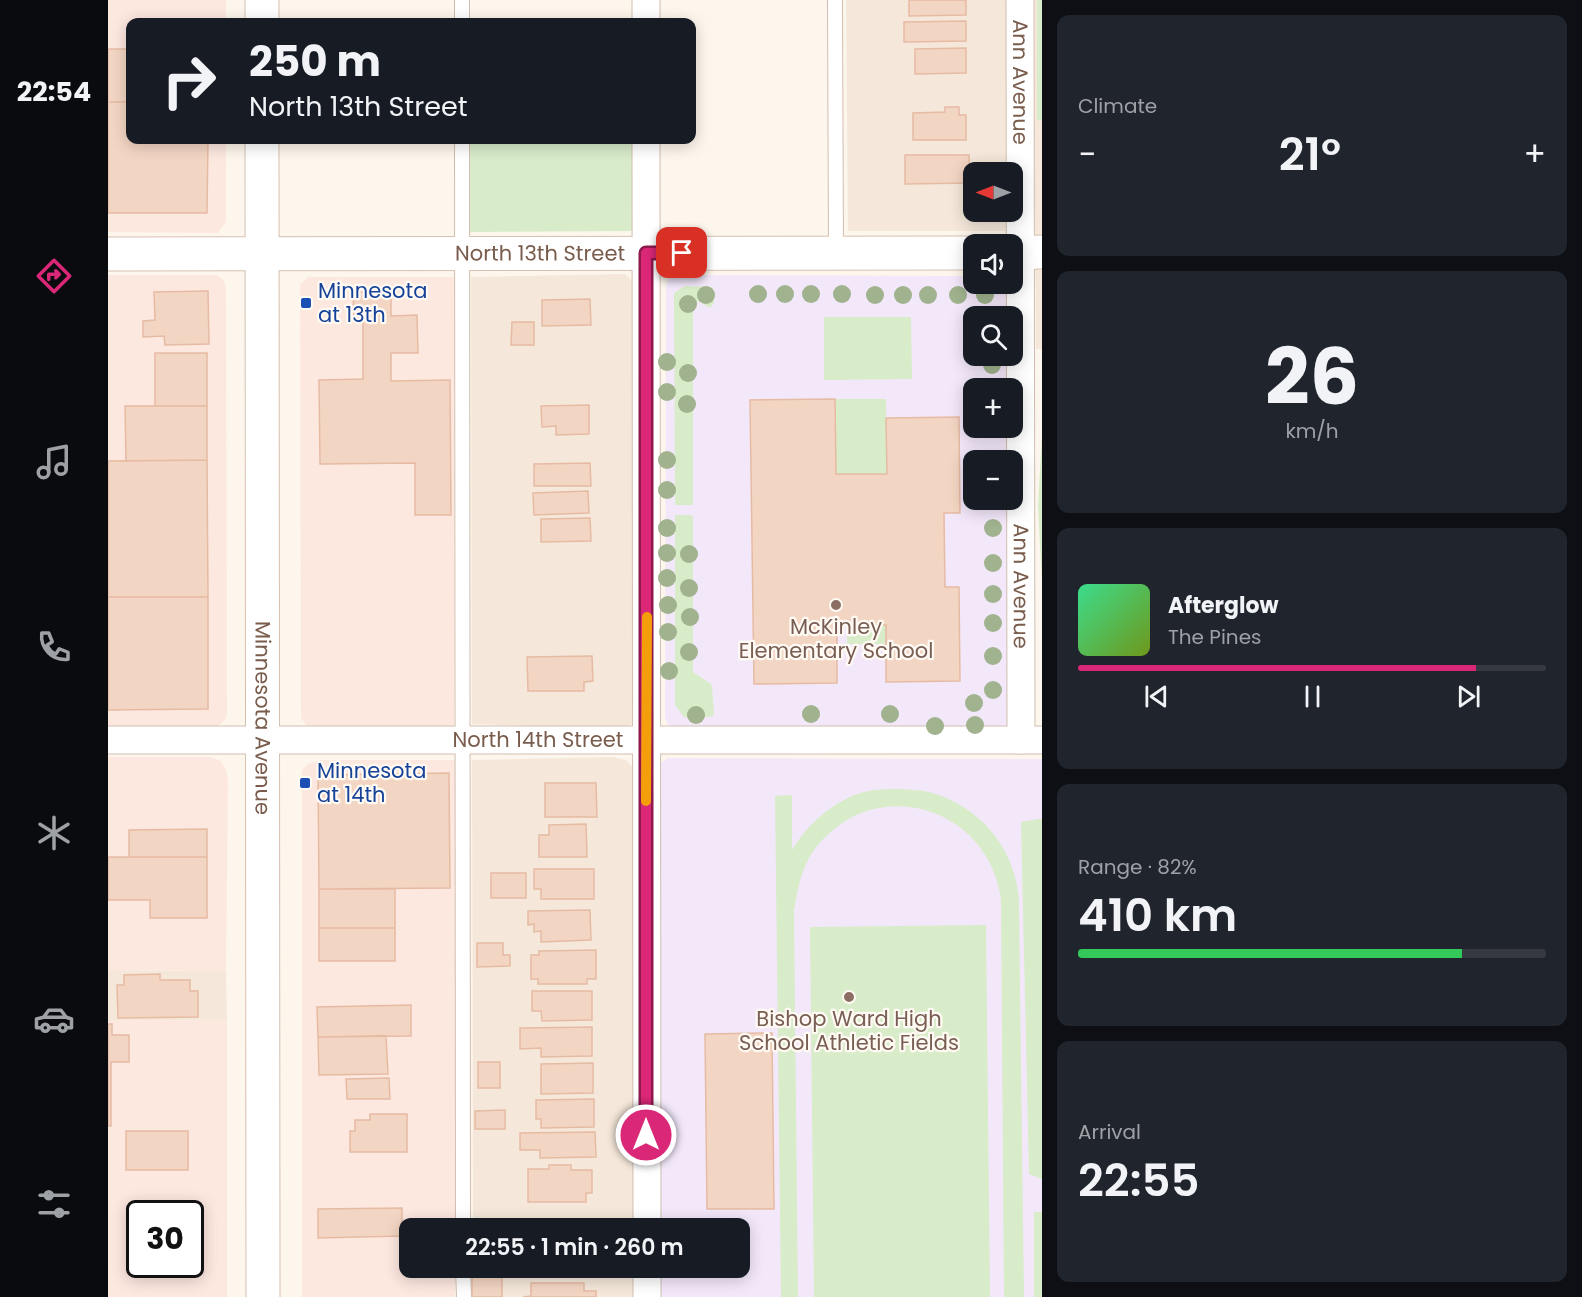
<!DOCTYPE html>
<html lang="en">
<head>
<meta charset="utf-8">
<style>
  :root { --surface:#171b24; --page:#20242c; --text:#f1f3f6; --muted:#9ea1a6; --line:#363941; --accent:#db2777 }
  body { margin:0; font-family:Poppins,sans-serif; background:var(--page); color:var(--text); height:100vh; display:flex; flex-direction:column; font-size:22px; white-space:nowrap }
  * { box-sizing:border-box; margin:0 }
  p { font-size:20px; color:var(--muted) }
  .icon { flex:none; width:33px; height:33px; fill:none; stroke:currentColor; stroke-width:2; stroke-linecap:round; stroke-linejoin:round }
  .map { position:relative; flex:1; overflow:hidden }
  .details { display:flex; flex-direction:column; gap:15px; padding:15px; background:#0d0f14; width:540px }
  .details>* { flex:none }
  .banner { position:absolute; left:18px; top:18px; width:570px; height:126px; border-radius:12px; box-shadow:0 3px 15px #0003; background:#171b24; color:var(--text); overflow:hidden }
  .needle { width:39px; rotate:270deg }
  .controls { position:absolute; left:855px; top:162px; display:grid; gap:12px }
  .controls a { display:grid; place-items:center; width:60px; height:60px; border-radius:12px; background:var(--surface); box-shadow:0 3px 15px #0003; font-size:30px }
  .speed { position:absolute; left:18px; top:1200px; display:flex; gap:12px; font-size:30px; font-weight:700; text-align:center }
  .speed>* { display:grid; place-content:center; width:78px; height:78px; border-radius:50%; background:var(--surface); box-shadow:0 3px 15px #0003; line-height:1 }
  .speed .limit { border:3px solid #111; border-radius:9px; background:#fff; color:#111 }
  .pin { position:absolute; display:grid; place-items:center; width:51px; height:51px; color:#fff; margin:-26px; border-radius:12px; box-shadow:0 3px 9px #0006 }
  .me { position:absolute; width:66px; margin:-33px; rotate:0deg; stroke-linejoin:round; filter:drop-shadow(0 0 4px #0008) }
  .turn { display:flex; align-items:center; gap:21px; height:126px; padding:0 24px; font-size:27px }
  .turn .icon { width:78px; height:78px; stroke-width:2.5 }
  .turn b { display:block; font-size:42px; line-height:51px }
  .big { font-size:45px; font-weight:600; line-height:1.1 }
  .details .tile { flex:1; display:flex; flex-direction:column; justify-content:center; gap:9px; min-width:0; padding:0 21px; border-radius:12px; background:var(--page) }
  .details .dial { align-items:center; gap:0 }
  .dial b { font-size:78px; line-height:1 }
  .song { display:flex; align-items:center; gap:18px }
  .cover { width:72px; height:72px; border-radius:9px; background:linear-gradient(135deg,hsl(150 70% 55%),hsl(80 70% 35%)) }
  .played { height:6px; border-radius:3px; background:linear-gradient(90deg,var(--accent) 85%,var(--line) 85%) }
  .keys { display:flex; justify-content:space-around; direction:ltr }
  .heat { display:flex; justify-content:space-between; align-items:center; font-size:33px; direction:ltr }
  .charge { height:9px; border-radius:4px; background:linear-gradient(90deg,#34c759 82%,var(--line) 0) }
  .trip { position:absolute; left:291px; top:1218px; width:351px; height:60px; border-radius:12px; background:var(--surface); box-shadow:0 3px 15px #0003; font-weight:600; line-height:60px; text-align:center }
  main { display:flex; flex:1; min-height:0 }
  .tab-bar { display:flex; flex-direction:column; width:108px; justify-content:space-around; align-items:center; background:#090b0e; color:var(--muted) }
  .tab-bar .icon { width:42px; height:42px }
  .tab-bar .current { color:var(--accent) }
  .tab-bar b { font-size:27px; color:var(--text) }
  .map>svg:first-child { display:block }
  .residential { fill:#f5e8da; fill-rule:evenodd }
  .commercial { fill:#fde8e0; fill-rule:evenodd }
  .education { fill:#f3e8fa }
  .green { fill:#d8ecc9 }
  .building { fill:#f3d5c3; stroke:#e6bba3; stroke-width:1.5 }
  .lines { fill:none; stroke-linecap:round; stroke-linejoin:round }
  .lane-casing { stroke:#d1beb0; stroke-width:16 }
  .street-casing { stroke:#d1beb0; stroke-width:29 }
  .secondary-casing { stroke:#d6c0b0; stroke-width:35 }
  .lane { stroke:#fff; stroke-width:14 }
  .street { stroke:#fff; stroke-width:27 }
  .secondary { stroke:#fff; stroke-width:33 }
  .tree { fill:#a0b28e }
  .route-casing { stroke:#8e194d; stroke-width:15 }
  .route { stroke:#db2777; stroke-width:10 }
  .slow { stroke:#f59e0b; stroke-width:10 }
  .transit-dot { fill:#1a4fb4; stroke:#fffaf3; stroke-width:2 }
  .education-dot { fill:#8d6e63; stroke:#fffaf3; stroke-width:2 }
  .labels { text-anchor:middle; stroke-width:4.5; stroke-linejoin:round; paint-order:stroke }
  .street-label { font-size:21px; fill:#7a5c4d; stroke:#fffaf3 }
  .transit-label { font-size:21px; fill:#164399; stroke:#fffaf3; text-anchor:start }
  .education-label { font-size:21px; fill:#785e54; stroke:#fffaf3 }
</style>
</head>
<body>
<main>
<nav class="tab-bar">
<b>22:54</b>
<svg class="icon current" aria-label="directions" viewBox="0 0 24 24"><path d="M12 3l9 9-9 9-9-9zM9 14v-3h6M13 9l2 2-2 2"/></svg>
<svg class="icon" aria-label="music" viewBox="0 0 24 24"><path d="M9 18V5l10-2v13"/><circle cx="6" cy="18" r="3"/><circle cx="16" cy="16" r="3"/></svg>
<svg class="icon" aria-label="phone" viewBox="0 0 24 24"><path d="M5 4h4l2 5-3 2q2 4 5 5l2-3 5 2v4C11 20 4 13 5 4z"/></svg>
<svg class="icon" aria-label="climate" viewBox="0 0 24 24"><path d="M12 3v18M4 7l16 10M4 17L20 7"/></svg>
<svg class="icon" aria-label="car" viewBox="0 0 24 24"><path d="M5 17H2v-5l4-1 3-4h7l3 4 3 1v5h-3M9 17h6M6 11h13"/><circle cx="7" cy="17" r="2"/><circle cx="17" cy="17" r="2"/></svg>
<svg class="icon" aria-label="filters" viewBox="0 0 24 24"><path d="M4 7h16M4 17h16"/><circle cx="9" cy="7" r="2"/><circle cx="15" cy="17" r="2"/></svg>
</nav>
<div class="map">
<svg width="934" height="1297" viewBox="0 0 934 1297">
  <rect width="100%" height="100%" fill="#fdf6ec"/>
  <path class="residential" d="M738,0H934V349H928L927,231H740ZM866,172H904V212H866Z
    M517,274L525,282L526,717L524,724L516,729L364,724L363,277Z
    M504,757L518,760L526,768V1228H365L364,760Z
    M0,970L118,971L119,1020H0Z
    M365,1268H526V1297H365Z"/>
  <path class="commercial" d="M0,0H118V22H22V140H118V222L110,233L0,232Z
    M0,275H109L115,279L118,288L119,714L117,720L107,728L0,729Z
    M200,277H346V726L204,729L199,726L193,718L192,285Z
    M0,757H103L113,761L118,770L120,780L118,971L0,970Z
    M213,760H347V1228H302V1268H347V1297H194V770L200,764Z
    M0,1020H119V1297H0ZM32,1214H82V1264H32Z"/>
  <path class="education" d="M570,275L865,276L866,284H898V316H866V356H899V388H866V428H899V460H866V500H899L900,724L898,727H564L560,725L557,718L558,288L560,280L566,276Z
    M560,758L934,759V1297H549L548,1268H632V1228H548L547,766Z"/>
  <path class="green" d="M929,0H934V120H929Z
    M361,140H524V231L361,232Z
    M577,286L605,287L606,303L602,308L590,301L585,309V505H567L566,293Z
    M716,317H803L804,379L716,380Z
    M727,399H778L779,474H728Z
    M934,434V581L930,506Z
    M567,515H583L585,517V672L603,684L604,687L606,713L605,716L600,717H576L567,705Z
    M739,625H778V644H739Z
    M793,789C802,790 812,790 821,792C866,804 901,840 909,886C911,894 911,902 911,910L916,1297H896L893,907C893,901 893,895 891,889C877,823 805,787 744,817C728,826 710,841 701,858C692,875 689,892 686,911L690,1297H673L667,796L684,795V850C699,825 726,800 756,792C768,789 781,789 793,789Z
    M930,819H934V1179L921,1174L913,822Z
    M878,925L882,1297H706L702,927Z
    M926,1212H934V1297H926Z"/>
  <path class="building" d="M801,0H858V15L801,16Z
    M858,21V41L796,42V22Z
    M858,48V73L807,74V49Z
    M0,49H22V102H0Z
    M0,102H22V140H100L99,213H0Z
    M837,107H851V115H858V140H805V113L837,112Z
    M797,155H861L862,183L797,184Z
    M100,291L101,344L57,345L56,336L35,337V321L47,320L46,292Z
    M245,292H283V316L309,315L310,353H283V381L342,380L343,515H307V463L212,464L211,380L255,379V322H246Z
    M482,299L483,325L434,326V300Z
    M404,322H426V345H403Z
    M47,353H99V406H47Z
    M727,399L728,474H779L778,418L851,417L852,513H836L837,587H851L852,681L778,682V625H729V683L646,684L642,400Z
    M481,405V434L448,435V426L434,427L433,406Z
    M17,406H99V460L18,461Z
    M99,460L100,597H0V461Z
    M482,463L483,486H426V464Z
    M480,491L481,513L426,515L425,493Z
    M482,518L483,541L433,542V519Z
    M0,597H100V709L0,710Z
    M484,656L485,681L476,682V691H420L419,657Z
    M341,773L342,888L211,889L210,775Z
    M437,783H488L489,817H437Z
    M478,824L479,857H431V835H441V825Z
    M99,829V857H21V830Z
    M0,857H99V918H42V900H0Z
    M426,869H486V899H433V889H426Z
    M383,873H418V898H383Z
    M211,889H287V928H211Z
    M482,910L483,940L433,942V931L426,932V924L420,925V911Z
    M211,928H287V961H211Z
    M369,943H395V955H402V966L369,967Z
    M488,950V979H479V984H430V979H423V955H431V951Z
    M52,974V980H82V991H90V1017L10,1018L9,985H16V975Z
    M424,991H484V1020L434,1021L433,1011H424Z
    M303,1005V1036L210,1037L209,1007Z
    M0,1024H4V1035H21V1062H3V1126H0Z
    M484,1027V1056L433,1057V1048L412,1049V1028Z
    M664,1033L666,1209H599L597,1034Z
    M278,1036L280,1074L211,1075L210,1037Z
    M370,1062H392V1088H370Z
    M485,1063V1093L433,1094V1064Z
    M281,1078L282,1099H239L238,1079Z
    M486,1099V1127L433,1128V1119H428V1100Z
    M397,1110V1129H367V1111Z
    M262,1114H299V1152H242V1131H247V1120H262Z
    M18,1131H80V1170H18Z
    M487,1132L488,1157L432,1158V1150H412V1133Z
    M441,1165H463V1170H484V1193H478V1202H420V1169H441Z
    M294,1208V1236L210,1238V1209Z
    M364,1269L394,1270V1297H364Z
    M423,1283H476V1291H488V1297H415L423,1296Z"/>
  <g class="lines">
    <defs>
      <path id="lane" d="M354,0V22
        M727,0L728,253
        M354,140L355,1228
        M355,1268L356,1297"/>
      <g id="street">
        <path d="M538,0V22"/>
        <path id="s1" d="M912,0L913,740"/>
        <path d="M538,140L539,1228"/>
        <path id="s2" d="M0,740H934"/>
        <path d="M539,1268V1297"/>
      </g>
      <g id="secondary">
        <path d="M154,0V22"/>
        <path id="s3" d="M154,140L155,1297"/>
        <path d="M904,253L934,252"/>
        <path id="s4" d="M0,254L866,253"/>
      </g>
    </defs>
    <use href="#lane" class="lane-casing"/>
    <use href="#street" class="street-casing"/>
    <use href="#secondary" class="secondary-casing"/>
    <use href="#lane" class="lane"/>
    <use href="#street" class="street"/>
    <use href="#secondary" class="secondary"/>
  </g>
  <g class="tree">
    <circle cx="650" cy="294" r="9"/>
    <circle cx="677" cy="294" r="9"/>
    <circle cx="703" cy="294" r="9"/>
    <circle cx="734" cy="294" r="9"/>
    <circle cx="598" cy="295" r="9"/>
    <circle cx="767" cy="295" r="9"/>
    <circle cx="795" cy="295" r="9"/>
    <circle cx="820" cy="295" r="9"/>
    <circle cx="850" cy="295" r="9"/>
    <circle cx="877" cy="295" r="9"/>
    <circle cx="580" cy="304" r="9"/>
    <circle cx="559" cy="362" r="9"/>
    <circle cx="884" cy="365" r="9"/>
    <circle cx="580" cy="373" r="9"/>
    <circle cx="559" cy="392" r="9"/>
    <circle cx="579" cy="404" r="9"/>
    <circle cx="559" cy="460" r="9"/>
    <circle cx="559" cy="490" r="9"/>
    <circle cx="559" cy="528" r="9"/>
    <circle cx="885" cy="528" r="9"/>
    <circle cx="559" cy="553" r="9"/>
    <circle cx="581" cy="554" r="9"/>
    <circle cx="885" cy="563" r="9"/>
    <circle cx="559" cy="578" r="9"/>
    <circle cx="581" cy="588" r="9"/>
    <circle cx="885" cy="594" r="9"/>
    <circle cx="560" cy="605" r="9"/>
    <circle cx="582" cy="617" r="9"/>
    <circle cx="885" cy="623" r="9"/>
    <circle cx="560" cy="632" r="9"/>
    <circle cx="581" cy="652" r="9"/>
    <circle cx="885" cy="656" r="9"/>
    <circle cx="561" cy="671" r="9"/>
    <circle cx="885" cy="690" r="9"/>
    <circle cx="866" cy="703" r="9"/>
    <circle cx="703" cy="714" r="9"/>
    <circle cx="782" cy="714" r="9"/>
    <circle cx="588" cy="715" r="9"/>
    <circle cx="867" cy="725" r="9"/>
    <circle cx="827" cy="726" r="9"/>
  </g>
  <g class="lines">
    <defs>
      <path id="route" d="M538,1135V253H574"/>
    </defs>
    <use href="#route" class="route-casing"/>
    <use href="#route" class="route"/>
    <path class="slow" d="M538,801L539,617"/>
  </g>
  <g class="transit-dot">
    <rect x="192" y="297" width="12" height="12" rx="3"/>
    <rect x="191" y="777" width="12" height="12" rx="3"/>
  </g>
  <g class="education-dot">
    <circle cx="728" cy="605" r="6"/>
    <circle cx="741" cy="997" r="6"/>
  </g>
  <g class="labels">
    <g class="street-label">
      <text dy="7" stroke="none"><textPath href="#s1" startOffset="82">Ann Avenue</textPath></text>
      <text dy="7" stroke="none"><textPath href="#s4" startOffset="432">North 13th Street</textPath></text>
      <text dy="7" stroke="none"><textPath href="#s1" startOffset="586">Ann Avenue</textPath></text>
      <text dy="7" stroke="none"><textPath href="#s3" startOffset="578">Minnesota Avenue</textPath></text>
      <text dy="7" stroke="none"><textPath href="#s2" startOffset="430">North 14th Street</textPath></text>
    </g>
    <g class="transit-label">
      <text x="210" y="298">Minnesota<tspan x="210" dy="24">at 13th</tspan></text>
      <text x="209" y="778">Minnesota<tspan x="209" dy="24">at 14th</tspan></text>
    </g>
    <g class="education-label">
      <text x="728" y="634">McKinley<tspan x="728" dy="24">Elementary School</tspan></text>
      <text x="741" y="1026">Bishop Ward High<tspan x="741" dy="24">School Athletic Fields</tspan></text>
    </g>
  </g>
</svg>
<div class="controls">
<a><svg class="needle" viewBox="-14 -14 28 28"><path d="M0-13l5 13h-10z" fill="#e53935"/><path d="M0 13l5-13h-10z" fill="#9ea1a6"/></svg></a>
<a><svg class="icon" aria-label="sound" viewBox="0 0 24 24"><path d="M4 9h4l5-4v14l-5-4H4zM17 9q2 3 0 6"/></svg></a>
<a><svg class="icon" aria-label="search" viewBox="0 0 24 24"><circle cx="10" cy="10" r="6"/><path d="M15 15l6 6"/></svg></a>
<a>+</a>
<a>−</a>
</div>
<div class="speed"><div class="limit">30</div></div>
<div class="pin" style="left:574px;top:253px;background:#d93025"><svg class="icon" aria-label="arrive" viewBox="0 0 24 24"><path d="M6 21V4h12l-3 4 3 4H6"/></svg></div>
<svg class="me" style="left:538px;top:1135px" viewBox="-20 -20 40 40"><circle r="17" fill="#db2777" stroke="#fff" stroke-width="3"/><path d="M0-11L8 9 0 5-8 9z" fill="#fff"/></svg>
<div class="trip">22:55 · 1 min · 260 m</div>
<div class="banner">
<div class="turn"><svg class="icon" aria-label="right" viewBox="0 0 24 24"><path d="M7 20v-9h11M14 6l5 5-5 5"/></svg><div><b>250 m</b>North 13th Street</div></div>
</div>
</div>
<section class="details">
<div class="tile"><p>Climate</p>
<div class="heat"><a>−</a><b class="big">21°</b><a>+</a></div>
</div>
<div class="tile dial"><b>26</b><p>km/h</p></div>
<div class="tile">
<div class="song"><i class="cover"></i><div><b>Afterglow</b><p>The Pines</p></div></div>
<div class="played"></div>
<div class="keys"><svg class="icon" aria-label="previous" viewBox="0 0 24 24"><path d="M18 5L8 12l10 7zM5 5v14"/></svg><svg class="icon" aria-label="pause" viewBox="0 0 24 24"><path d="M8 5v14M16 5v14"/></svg><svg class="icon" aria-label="next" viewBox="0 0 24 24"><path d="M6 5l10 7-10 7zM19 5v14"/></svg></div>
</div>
<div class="tile"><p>Range · 82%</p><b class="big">410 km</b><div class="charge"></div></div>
<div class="tile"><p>Arrival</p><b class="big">22:55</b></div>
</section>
</main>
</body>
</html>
